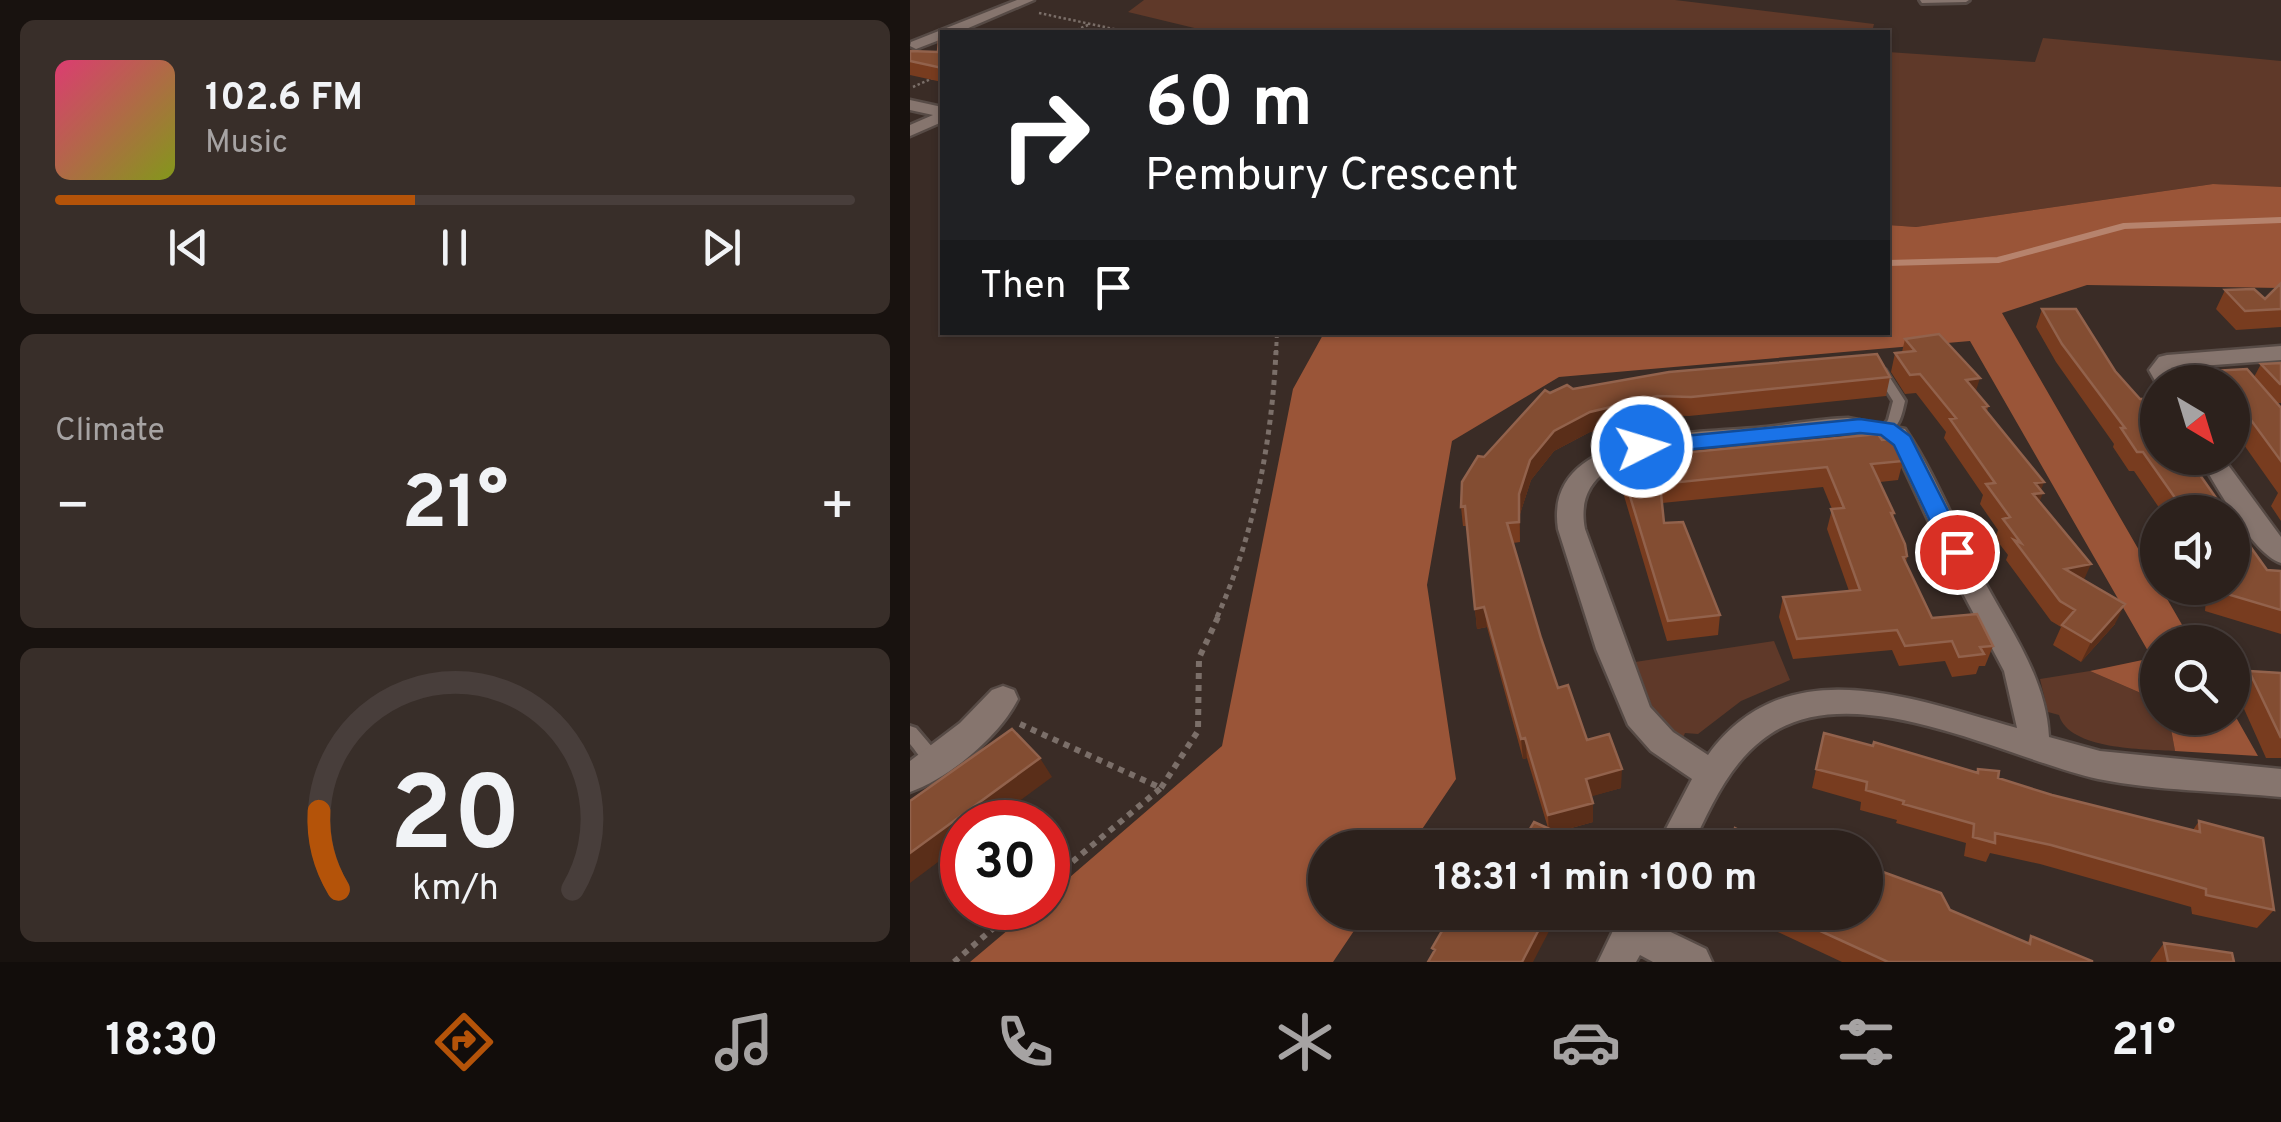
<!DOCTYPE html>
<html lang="en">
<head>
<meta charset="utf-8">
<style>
  :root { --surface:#2c211c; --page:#382e29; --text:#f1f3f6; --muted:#a6a3a3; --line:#483e3b; --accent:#b45309 }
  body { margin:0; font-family:Overpass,sans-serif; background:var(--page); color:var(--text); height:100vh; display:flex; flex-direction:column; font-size:38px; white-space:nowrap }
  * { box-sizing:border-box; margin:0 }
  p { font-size:32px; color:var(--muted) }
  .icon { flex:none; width:55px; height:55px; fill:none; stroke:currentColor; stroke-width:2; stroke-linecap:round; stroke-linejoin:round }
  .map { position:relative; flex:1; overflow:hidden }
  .panel { display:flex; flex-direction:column; gap:20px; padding:20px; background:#18120f; width:910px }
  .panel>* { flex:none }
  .top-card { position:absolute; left:30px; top:30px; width:950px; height:305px; border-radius:0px; box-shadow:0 2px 8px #0004,0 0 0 2px var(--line); background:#202124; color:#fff; overflow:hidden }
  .needle { width:65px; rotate:142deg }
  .tools { position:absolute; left:1230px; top:365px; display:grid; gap:20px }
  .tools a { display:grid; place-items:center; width:110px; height:110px; border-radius:50%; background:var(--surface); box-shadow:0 2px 8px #0004,0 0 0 2px var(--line); font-size:50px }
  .speed { position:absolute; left:30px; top:800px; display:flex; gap:20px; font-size:50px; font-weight:700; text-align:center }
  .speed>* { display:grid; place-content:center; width:130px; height:130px; border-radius:50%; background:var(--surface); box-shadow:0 2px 8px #0004,0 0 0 2px var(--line); line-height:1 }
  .speed .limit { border:15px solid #d22; background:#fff; color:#111 }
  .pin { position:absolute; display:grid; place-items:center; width:85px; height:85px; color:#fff; margin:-42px; border:5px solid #fff; border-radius:50%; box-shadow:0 2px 10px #0007 }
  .me { position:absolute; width:110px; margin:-55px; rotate:85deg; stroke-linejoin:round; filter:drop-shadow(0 0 8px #0008) }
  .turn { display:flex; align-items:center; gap:35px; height:210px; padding:0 40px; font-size:45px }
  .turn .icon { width:130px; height:130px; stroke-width:2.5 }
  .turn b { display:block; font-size:70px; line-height:85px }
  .then { display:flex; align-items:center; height:95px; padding:0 40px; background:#0003; gap:20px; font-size:38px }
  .big { font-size:75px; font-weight:700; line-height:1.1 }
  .panel .card { flex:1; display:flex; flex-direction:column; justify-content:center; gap:15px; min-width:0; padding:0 35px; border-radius:15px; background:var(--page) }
  .panel .dial { align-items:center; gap:0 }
  .dial svg { height:260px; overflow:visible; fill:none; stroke:var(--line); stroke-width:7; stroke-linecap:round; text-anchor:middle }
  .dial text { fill:var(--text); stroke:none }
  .song { display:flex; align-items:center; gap:30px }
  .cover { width:120px; height:120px; border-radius:15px; background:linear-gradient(135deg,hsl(340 70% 55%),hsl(70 70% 35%)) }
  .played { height:10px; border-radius:5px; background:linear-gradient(90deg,var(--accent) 45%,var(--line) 45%) }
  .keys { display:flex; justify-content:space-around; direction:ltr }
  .heat { display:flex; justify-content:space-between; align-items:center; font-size:55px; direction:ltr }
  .trip { position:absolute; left:398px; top:830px; width:575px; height:100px; border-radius:50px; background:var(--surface); box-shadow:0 2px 8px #0004,0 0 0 2px var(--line); font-weight:700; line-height:100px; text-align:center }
  .menu { display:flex; height:160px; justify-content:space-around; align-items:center; background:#120d0b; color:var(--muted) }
  .menu .icon { width:70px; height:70px }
  .menu .selected { color:var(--accent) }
  .menu b { font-size:45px; color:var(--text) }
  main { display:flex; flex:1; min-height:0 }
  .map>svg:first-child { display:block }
  .green { fill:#5f3929 }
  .forest { fill:#9a5538 }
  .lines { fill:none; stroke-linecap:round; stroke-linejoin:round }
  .stream { stroke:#b6836d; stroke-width:6 }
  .lane-casing { stroke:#574b46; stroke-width:6 }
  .street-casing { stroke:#574b46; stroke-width:5 }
  .secondary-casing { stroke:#574b46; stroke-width:5 }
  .path-far3 { stroke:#7b6f69; stroke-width:2.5; stroke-dasharray:2.5 2.5; stroke-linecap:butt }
  .path-far2 { stroke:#7b6f69; stroke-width:4; stroke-dasharray:4 4; stroke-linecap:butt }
  .path-far1 { stroke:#7b6f69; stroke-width:5; stroke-dasharray:5 5; stroke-linecap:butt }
  .path { stroke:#7b6f69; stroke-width:6; stroke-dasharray:6 6; stroke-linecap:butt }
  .lane { fill:#86756e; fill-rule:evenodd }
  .street { fill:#86756e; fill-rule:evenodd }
  .secondary { fill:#86756e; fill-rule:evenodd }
  .wall { fill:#783c1f }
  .shaded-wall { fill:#5a2e19 }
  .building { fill:#834d32; stroke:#92624c; stroke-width:2.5 }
  .route { fill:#1a73e8; stroke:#114b97; stroke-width:2.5 }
</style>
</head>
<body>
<main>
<section class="panel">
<div class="card">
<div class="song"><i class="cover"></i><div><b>102.6 FM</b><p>Music</p></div></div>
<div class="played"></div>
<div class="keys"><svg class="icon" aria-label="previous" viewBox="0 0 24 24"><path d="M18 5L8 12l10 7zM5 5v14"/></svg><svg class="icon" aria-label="pause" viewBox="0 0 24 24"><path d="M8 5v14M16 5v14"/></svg><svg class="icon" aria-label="next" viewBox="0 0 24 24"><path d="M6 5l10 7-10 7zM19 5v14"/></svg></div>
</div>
<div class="card"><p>Climate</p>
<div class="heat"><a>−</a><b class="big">21°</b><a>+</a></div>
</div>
<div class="card dial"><svg viewBox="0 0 100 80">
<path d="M14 69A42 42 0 1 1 86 69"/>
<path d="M14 69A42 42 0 0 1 8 45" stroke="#b45309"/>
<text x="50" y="56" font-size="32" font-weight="700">20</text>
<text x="50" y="72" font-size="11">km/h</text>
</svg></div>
</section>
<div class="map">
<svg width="1371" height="962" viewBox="0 0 1371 962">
  <rect width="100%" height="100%" fill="#3a2c26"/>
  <path class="green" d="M234,0H765L964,24L962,32H301L218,12Z
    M1133,38L1371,61V188L1303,184L1006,227L978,225V52L1125,62Z
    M864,641L880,680L831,701L788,734L775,733L772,740L745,714L725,662Z
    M1180,671L1247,700L1248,718H1259L1265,751C1234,749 1159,750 1149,715L1138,712L1130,679Z"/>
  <path class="forest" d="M1303,184L1371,187V288L1177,285L1092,313L1282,642H1248L1247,700L1180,671L1242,658L1060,341L649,377L542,441L517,585L546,779L500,847L415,848V912L456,913L423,962H60L124,908H138V896L312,746L383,389L414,333L978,332V225L1006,227Z
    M1323,712L1348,756L1265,751L1259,718H1322Z"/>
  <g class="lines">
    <path class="stream" d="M978,263L1088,260L1214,226L1371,220"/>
    <defs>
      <path id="lane" d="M1010,0H1059L1056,2L1012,3Z
        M971,369L975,370L995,401C992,414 990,427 977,433L971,429L978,420L983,401L965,372Z
        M0,726L6,728L29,755L31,760L29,765C16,770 8,753 0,744Z"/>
      <path id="street" d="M0,100L32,107V122L0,136V125L23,115L0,110Z
        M1371,346V360L1264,368L1267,382H1248V386L1239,370L1249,357L1257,355Z
        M938,418L995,429C1024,472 1043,521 1067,567C1094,622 1136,673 1139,737L1190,751L1371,769V797C1311,791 1247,791 1188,779C1094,758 938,671 852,740C818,766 799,810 781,848H746L782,779L741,751L718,725L686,649L648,529C633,430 784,433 846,428C877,425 907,419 938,418ZM938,433L978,439L986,451L1049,586L1094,671L1107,728C1003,699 876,647 798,755L763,732L740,707L675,529C658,442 790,448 845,443C876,441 907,434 938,433Z
        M1289,458H1313L1371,537V563C1342,554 1306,484 1289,458Z
        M93,686L104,690L108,699C89,737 39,778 0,792V761L50,723L82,690Z
        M712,912H749L744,924L796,949L802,962H743L730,955L726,962H688Z"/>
      <path id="secondary" d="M107,0H124L49,32H32V39L6,49L0,46L1,42Z"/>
    </defs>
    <use href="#lane" class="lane-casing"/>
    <use href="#street" class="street-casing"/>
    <use href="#secondary" class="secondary-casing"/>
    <path class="path-far3" d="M129,13L218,32
      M162,32L178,25
      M3,87L32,74"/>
    <path class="path-far2" d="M366,354L367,332"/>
    <path class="path-far1" d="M307,617C344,536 362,440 366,351"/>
    <path class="path" d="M110,724L251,788L138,882
      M251,788L288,731L289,658L309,615
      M44,962L107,908"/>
    <use href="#lane" class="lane"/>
    <use href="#street" class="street"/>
    <use href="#secondary" class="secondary"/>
  </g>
  <path class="wall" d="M32,38V82L0,75V51L28,52Z
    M1371,283V327L1326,330L1306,309L1315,290L1355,299Z
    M1132,309L1205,371L1316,512H1252L1224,471H1219L1203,447L1204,444L1146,362L1126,327Z
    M995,339L1066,392L1078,406L1077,412L1131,491L1129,502L1173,580L1205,624L1171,662L1143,645L1151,627L1141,621L1096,560L1098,555L1085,538L1088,530L1070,504L1073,495L1034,438L1036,432L1006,393L995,394L981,372L985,353L992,352Z
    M1371,363V403H1367L1371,408V521L1361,506L1368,493L1322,428V382H1295L1300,371L1344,377L1351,364Z
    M980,377L976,396L779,416L746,415L680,432L644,451L621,480L610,514V542L603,543L631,638L648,688L677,740L711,788L681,796L683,822L647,832L638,828L617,758L613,759L577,627L567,629L557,526H553L551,507L574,457L640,393L663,389Z
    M972,440L993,461L988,480L970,482L984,513L983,518L997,556L996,562L1022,618L1083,646L1075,666H1069L1066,674L1042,677L1035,661L989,666L982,650L883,659L869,617L873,597L939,591L917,529L922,509L913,487L752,503L754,523L810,615L808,635L757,641L712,489V470L720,469V462L750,458V455Z
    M1248,553V573L1242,565Z
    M1357,570L1371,571V634L1295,611L1297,588H1322Z
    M1339,671L1371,673V758H1356L1326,691Z
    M914,733L1067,772L1068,769L1088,778L1142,795L1283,830L1289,821L1364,910L1347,928L1282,914L1281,907L1130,864L1080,853L1076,862L1054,856L1056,843L986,823L987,820L950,810L951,802L902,788Z
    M965,894L1040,910L1117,943L1121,936L1182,962H932L825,912H955Z
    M1254,943L1324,962H1240Z"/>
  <path class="shaded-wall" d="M1070,378L1064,397L1056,380Z
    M747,396L746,415L680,432L644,451L621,480L610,514V542L609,494L620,460L644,431L680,412Z
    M1134,482L1130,493H1133L1125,513L1116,514L1125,483Z
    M1181,564L1172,584L1155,569Z
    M1215,604L1205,624L1171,662L1181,642Z
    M574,607L577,627L567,629L565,609Z
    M615,738L617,758L613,759L611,739Z
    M130,758L142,777L81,822H52V844L0,883V853Z
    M712,769L711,788L676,798V779Z
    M683,803V822L639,834L638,815Z
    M638,912H649L623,962H612Z"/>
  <path class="building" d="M32,38V68L0,61V51L28,52L29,39Z
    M1371,283V309L1335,311L1315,290L1344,289L1355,299Z
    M1132,309H1166L1205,371L1230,399H1237L1248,413V458H1278L1316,512H1275L1233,452H1227L1211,428H1215L1152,344Z
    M1029,334L1070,378L1056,380L1078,406L1073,407L1134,482L1125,483L1133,493L1123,494L1181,564L1155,569L1215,604L1181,642L1152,625L1165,610L1150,601L1104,540L1111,543L1093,519L1100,517L1076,484L1085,483L1040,419L1046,418L1010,374L1000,375L985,353L1005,351L995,339Z
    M967,354L980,377L781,397L747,396L680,412L644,431L620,460L609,494V522L597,523L631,638L648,688L658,685L677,740L699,734L712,769L676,779L683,803L638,815L615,738L611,739L574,607L565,609L555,506L551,507L552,482L568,456L574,457L635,390L640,393L657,385L663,389L759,372Z
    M1371,363V384H1370L1351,364Z
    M1337,369L1371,408V461L1322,394V382H1311L1300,371Z
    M968,434L972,440L981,439L993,461L961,464L984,513H981L995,544L997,556L993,557L1022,618L1067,614L1083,646L1070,647L1074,654L1049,657L1042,641L995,646L987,630L887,639L873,597L950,590L921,509L934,508L917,467L750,484L754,523L773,522L810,615L758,621L712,470L722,469L720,462L751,458L750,455Z
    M1322,521L1357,570L1371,571V610L1307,591V588H1322Z
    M1339,671L1371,673V738Z
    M102,729L130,758L0,853V801Z
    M914,733L963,746L964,742L1068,773V769L1089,771L1088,778L1142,795L1290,832L1289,821L1353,838L1364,910L1296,895V889L1141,845L1085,833V843L1063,837L1064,824L993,804L994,801L956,790L957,782L906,769Z
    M624,822L675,845L674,848H609Z
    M825,828L865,848H815Z
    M973,872L1031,893L1040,910L1120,944L1121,936L1182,961V962H978L869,912H955V889L966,894Z
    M543,912H638L612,962H518L525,950L522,948Z
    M1254,943L1322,953L1324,962H1258Z"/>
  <path class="route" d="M950,419L984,424L1000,436L1059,552L1055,559H1038L984,445L971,435L950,433L732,454L721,447L732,440Z"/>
</svg>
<div class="tools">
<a><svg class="needle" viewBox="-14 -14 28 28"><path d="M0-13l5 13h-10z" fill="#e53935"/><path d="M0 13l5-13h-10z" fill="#a6a3a3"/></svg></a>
<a><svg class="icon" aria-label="sound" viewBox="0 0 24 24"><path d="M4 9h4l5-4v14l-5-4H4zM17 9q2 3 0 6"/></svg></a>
<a><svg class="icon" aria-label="search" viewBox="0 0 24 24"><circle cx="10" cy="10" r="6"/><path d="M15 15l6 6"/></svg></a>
</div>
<div class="speed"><div class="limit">30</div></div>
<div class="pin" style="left:1047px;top:552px;background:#d93025"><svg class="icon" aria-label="arrive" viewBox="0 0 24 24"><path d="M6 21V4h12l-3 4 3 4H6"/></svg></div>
<svg class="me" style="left:732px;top:447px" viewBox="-20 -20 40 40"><circle r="17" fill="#1a73e8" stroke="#fff" stroke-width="3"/><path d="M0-11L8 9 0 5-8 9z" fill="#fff"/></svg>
<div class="trip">18:31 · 1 min · 100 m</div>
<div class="top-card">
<div class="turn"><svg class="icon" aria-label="right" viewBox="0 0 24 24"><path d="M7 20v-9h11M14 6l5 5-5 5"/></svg><div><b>60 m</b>Pembury Crescent</div></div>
<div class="then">Then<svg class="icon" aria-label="arrive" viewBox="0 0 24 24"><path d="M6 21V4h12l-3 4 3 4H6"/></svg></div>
</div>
</div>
</main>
<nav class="menu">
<b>18:30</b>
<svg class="icon selected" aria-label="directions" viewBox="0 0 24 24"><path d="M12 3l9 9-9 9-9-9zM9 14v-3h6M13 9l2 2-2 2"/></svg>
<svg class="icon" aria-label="music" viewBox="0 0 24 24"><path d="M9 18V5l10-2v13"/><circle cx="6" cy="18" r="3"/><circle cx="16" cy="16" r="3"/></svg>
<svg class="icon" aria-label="phone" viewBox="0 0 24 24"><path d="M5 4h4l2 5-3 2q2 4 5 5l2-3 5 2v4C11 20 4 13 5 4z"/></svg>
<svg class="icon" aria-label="climate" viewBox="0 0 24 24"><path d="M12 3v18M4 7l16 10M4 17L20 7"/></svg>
<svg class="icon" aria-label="car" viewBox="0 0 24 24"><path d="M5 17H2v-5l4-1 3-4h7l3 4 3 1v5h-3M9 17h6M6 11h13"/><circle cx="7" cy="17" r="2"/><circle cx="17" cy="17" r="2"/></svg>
<svg class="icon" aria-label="filters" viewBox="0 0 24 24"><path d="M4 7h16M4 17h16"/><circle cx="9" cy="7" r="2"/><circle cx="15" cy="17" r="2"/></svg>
<b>21°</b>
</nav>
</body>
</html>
